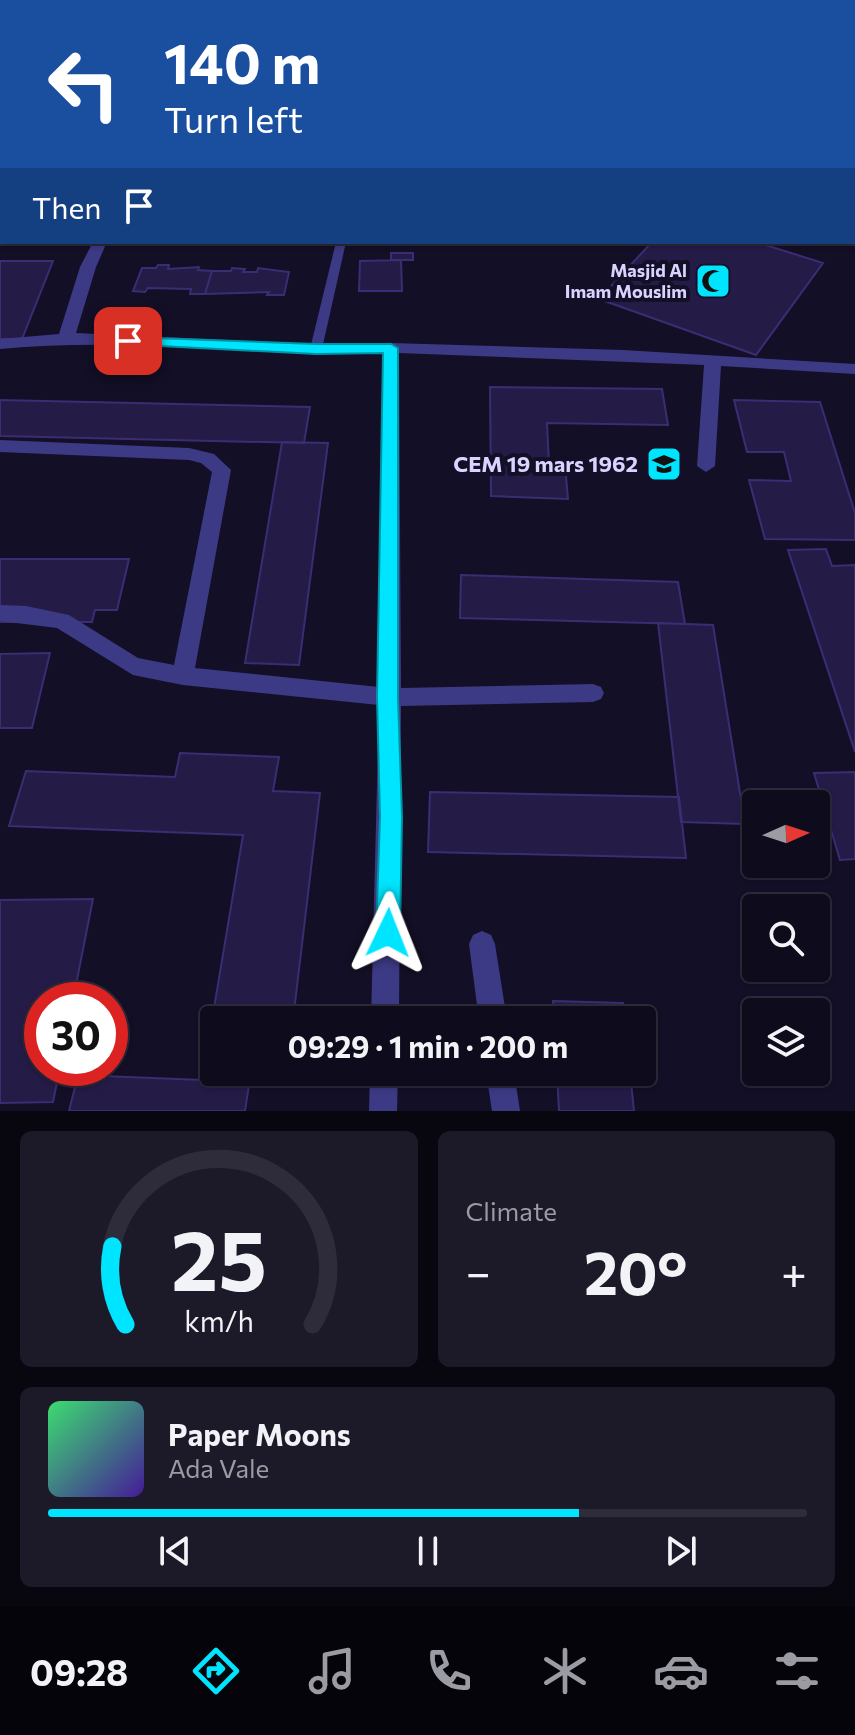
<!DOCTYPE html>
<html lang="en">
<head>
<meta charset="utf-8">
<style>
  :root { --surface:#0e0b1c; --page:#1c1929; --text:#f1f3f6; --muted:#9b9ba3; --line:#2e2b3b; --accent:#00e5ff }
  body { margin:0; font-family:Commissioner,sans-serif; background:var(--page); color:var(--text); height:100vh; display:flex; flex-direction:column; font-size:30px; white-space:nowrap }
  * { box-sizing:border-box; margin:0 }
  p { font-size:26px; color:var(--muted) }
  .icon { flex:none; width:44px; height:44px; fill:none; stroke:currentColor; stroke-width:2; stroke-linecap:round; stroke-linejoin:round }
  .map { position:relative; height:1111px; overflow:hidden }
  .side { display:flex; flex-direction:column; gap:20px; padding:20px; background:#08060f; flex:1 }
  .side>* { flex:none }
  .hud { position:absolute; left:0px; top:0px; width:856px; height:244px; box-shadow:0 2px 6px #0004,0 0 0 2px var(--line); background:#1a4fa0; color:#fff; overflow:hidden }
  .needle { width:52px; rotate:87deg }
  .buttons { position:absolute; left:742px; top:790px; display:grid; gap:16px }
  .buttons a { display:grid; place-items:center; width:88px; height:88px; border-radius:8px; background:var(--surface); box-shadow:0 2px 6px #0004,0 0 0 2px var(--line); font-size:40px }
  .speed { position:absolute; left:24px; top:982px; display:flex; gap:16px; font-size:40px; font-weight:700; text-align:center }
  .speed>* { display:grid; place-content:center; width:104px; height:104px; border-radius:50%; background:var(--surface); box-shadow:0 2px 6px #0004,0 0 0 2px var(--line); line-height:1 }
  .speed .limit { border:12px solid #d22; background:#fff; color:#111 }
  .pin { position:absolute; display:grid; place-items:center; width:68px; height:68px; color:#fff; margin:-34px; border-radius:16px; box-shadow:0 4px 12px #0006 }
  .me { position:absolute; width:88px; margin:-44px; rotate:2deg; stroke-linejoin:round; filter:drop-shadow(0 0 6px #0008) }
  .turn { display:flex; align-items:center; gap:28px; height:168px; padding:0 32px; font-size:36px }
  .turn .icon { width:104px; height:104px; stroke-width:2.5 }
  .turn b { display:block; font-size:56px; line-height:68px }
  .then { display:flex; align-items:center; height:76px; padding:0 32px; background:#0003; gap:16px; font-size:30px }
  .big { font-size:60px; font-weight:700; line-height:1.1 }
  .side .tile { flex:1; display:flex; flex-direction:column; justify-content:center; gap:12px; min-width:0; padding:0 28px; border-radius:12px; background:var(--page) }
  .side .dial { align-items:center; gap:0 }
  .dial svg { height:208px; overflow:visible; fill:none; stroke:var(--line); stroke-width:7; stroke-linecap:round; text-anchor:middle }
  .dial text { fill:var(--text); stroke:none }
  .song { display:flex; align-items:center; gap:24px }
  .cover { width:96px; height:96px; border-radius:12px; background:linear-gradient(135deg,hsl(140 70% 55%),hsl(260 70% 35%)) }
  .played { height:8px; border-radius:4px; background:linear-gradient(90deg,var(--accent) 70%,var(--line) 70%) }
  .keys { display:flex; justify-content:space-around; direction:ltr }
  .heat { display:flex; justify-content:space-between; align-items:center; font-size:44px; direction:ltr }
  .side .tiles { flex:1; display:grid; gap:20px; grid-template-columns:1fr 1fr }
  .tile:last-child { grid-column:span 2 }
  .trip { position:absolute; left:200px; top:1006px; width:456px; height:80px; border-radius:8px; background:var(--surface); box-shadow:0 2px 6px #0004,0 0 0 2px var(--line); font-weight:700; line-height:80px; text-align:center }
  .menu { display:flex; height:128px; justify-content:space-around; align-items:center; background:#06040b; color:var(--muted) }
  .menu .icon { width:56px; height:56px }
  .menu .active { color:var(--accent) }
  .menu b { font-size:36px; color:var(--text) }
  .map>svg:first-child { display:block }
  .building { fill:#241b47; stroke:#3b2d73; stroke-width:2 }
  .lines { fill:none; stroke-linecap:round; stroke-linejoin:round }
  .service { fill:#3d3a85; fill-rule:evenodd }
  .minor { fill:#3d3a85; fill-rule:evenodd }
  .secondary { fill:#6f6bff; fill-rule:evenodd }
  .route { fill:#00e5ff; stroke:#0095a6; stroke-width:2 }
  .labels { text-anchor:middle; stroke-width:8; stroke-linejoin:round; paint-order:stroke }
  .far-poi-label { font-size:18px; font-weight:bold; fill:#d9d4ff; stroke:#130f26; text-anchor:end }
  .poi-label { font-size:22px; font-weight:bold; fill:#d9d4ff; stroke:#130f26; text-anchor:end }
</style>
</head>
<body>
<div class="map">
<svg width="855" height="1111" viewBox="0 0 855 1111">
  <rect width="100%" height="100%" fill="#130f26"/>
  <path class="building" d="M3,242H67L66,245H2Z
    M652,242H756L823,263L756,355L599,299Z
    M391,253H413V260H391Z
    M401,260L402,291H359L360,261Z
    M0,261H53L22,339H0Z
    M158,265H169L168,269L199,267L198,270L212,271L205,294H190L191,289L148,288L145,292L133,291L142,268H156Z
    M232,268L245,269L243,272H257L258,268L289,272L284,295H267L269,292L205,294L212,271H231Z
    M490,387L662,389L668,425L547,423L549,464L565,465L568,499L491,496Z
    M0,400L310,407L304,443L0,436Z
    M734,400L820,402L855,513V540L765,539L749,480L791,481L784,452H747Z
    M282,442L328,443L299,665L245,663Z
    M826,549L832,566L855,565V752L788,550Z
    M0,559H129L117,610H95L92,622H0Z
    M461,575L678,582L685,624L460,618Z
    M658,623L713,625L745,824L681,822Z
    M50,653L32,728H0V654Z
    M180,753L279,757L273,791L320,793L293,1020H214V1072H287L285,1086L249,1085L245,1111H69L78,1075L202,1080L243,835L9,826L26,771L175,777Z
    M855,772V859L840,860L814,773Z
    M430,792L679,797L686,858L428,852Z
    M93,899L73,1000H42V1068H60L53,1102L0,1103V900Z
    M553,1001L623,1003L625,1020H554Z
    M557,1072H630L634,1111H559Z"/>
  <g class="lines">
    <path class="service" d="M336,242H346L322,349L316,353L310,349Z"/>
    <path class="minor" d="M66,0H78L79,2H67Z
      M573,0H587L589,2H575Z
      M754,0H768L770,2H756Z
      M854,40L855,41V49L854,48Z
      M854,77L855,78V86L854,85Z
      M93,242H107L96,267L76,333L316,344L391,343L623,350L855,364V374L721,366L715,466L706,472L697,466L704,365L399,353L401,688L593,684L601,687L604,693L601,699L593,702L401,706L399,1020H371L379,705L183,685L133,675L57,628L0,621V605L26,606L69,615L138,658L174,665L212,472L201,463L189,460L0,452V440L189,448L214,454L231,470L195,668L379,687L383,353C255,355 127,337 0,349V339L59,334L80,267Z
      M482,931L491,935L495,944L507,1020H479L469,944L473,935Z
      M370,1072H398L397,1111H369Z
      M486,1072H514L520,1111H492Z"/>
    <path class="secondary" d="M309,0H322L324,2H311Z
      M345,0H358L360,2H347Z
      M854,198H855V206H854Z
      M854,216H855V224H854Z"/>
  </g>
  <path class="route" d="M128,337L316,344H391L398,348V697L402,817L400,933L396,941L388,944L379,941L376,933L380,817L377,697L383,353L316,354L123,344V338Z"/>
  <defs>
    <symbol id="mosque-square" viewBox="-11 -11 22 22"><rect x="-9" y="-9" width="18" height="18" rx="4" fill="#00e5ff" stroke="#130f26"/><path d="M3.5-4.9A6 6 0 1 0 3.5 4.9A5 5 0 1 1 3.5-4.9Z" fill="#111"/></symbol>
    <symbol id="school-square" viewBox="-11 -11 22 22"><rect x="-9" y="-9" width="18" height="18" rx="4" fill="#00e5ff" stroke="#130f26"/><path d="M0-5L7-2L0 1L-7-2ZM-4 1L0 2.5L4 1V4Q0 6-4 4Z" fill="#111"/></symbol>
  </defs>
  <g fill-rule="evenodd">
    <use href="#mosque-square" x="693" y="261" width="40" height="40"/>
    <use href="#school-square" x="644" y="444" width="40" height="40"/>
  </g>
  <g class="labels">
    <g class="far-poi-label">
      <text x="687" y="277">Masjid Al<tspan x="687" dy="21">Imam Mouslim</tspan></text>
    </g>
    <g class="poi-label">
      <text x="638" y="472">CEM 19 mars 1962</text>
    </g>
  </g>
</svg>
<div class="buttons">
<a><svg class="needle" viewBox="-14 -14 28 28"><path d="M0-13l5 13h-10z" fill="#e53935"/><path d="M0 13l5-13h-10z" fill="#9b9ba3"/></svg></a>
<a><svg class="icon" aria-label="search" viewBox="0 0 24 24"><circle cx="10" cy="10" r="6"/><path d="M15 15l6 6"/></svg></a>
<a><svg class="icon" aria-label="layers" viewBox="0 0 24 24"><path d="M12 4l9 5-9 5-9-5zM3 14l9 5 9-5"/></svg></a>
</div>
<div class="speed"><div class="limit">30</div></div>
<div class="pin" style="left:128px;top:341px;background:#d93025"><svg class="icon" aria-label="arrive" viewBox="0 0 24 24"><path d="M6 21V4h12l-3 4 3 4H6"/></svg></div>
<svg class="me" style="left:388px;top:933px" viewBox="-20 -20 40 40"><path d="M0-17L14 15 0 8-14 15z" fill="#00e5ff" stroke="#fff" stroke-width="4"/></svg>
<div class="trip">09:29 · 1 min · 200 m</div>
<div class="hud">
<div class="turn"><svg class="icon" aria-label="left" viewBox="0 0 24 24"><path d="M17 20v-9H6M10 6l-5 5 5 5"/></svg><div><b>140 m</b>Turn left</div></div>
<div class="then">Then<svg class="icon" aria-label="arrive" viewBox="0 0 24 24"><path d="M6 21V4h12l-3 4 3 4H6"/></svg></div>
</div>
</div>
<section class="side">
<div class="tiles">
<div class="tile dial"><svg viewBox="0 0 100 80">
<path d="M14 69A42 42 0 1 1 86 69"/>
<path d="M14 69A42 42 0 0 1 9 39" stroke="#00e5ff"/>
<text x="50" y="56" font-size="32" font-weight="700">25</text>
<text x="50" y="72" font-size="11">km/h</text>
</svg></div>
<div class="tile"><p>Climate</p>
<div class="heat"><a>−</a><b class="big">20°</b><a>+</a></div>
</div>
<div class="tile">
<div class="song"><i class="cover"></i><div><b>Paper Moons</b><p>Ada Vale</p></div></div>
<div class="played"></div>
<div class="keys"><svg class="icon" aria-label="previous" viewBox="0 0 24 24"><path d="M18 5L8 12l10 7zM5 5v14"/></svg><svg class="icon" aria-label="pause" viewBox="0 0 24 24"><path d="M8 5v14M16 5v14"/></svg><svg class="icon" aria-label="next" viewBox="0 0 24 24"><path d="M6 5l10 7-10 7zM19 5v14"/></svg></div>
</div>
</div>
</section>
<nav class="menu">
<b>09:28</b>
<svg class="icon active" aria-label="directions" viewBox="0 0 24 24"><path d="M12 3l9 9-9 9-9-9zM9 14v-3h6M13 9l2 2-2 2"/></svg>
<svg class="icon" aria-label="music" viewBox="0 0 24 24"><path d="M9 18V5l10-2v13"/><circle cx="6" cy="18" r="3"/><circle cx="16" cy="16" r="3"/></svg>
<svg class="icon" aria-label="phone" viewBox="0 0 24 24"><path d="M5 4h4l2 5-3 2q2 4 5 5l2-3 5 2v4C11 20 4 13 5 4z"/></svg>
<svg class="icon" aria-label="climate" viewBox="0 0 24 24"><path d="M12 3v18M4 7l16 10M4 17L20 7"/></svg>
<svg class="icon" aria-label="car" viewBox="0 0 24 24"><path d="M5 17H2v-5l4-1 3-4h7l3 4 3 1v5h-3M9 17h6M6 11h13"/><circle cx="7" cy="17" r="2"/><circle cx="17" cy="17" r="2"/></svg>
<svg class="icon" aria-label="filters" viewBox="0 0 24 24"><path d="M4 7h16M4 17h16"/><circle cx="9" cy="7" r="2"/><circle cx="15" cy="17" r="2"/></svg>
</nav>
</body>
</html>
